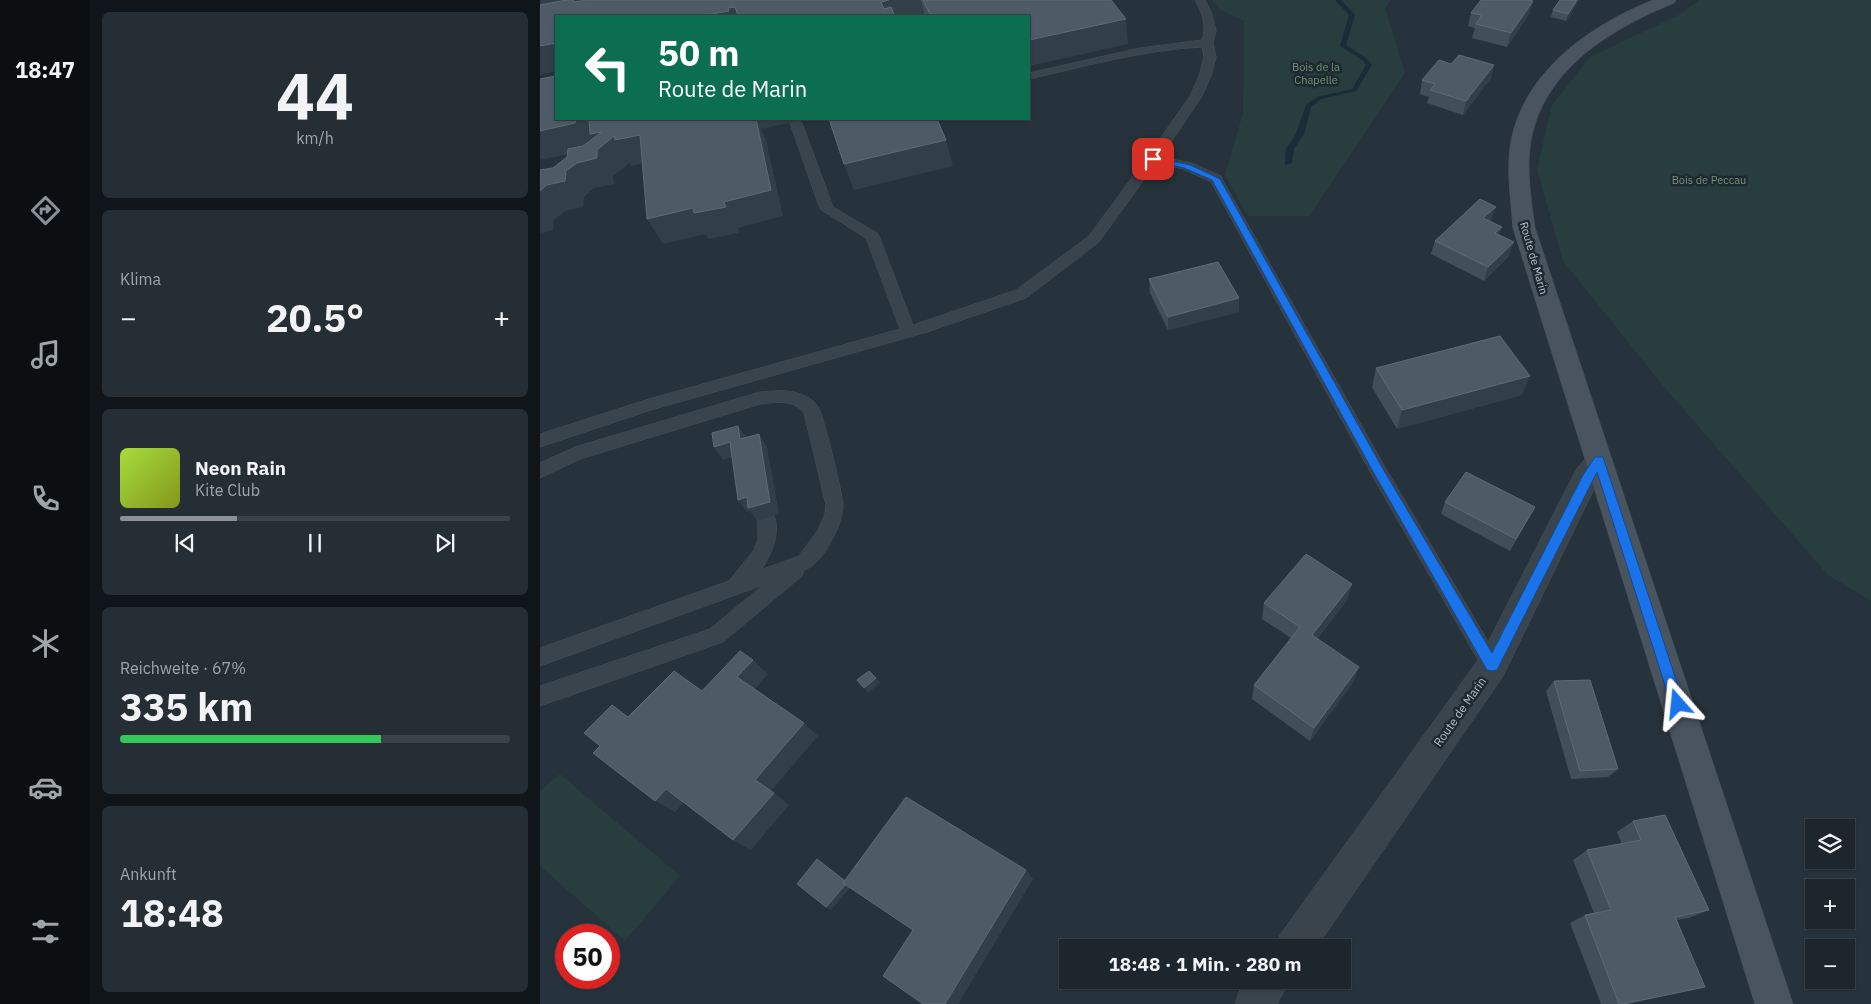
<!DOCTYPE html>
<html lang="de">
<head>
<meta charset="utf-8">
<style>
  :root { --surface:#1d262d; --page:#252e35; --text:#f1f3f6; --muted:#a0a5aa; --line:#3b4349; --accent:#8c9099 }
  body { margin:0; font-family:"IBM Plex Sans",sans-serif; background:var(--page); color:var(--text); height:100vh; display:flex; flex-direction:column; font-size:19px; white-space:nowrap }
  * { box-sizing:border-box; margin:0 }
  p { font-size:16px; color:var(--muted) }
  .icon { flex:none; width:28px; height:28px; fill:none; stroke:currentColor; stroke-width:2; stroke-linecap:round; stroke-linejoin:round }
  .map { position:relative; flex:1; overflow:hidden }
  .side { display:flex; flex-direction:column; gap:12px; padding:12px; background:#101519; width:450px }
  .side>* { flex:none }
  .banner { position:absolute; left:15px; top:15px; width:475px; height:105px; border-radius:0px; box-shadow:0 1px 4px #0004,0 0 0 1px var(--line); background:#0b6e4f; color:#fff; overflow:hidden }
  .tools { position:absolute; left:1265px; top:819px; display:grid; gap:10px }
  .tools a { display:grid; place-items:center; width:50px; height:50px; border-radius:0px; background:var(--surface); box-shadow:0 1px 4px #0004,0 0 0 1px var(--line); font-size:25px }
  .speed { position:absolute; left:15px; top:924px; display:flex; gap:10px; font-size:25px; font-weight:700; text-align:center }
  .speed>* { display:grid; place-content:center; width:65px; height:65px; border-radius:50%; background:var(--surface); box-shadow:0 1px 4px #0004,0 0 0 1px var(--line); line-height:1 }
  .speed .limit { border:8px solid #d22; background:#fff; color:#111 }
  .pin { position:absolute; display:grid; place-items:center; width:42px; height:42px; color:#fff; margin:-21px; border-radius:10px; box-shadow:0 2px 8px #0006 }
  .me { position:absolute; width:55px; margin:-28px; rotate:342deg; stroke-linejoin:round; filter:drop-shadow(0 0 4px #0008) }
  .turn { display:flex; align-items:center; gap:18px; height:105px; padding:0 20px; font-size:22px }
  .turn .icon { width:65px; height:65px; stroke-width:2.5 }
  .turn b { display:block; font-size:35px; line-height:42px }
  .big { font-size:38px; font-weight:800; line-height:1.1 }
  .side .card { flex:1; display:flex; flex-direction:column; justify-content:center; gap:8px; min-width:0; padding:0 18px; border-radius:8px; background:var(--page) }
  .side .dial { align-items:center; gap:0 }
  .dial b { font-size:65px; line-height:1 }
  .song { display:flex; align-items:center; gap:15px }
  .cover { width:60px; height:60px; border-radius:8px; background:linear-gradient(135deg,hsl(80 70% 55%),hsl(70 70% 35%)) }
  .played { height:5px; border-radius:2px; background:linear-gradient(90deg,var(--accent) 30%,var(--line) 30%) }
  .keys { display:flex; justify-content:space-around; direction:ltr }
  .heat { display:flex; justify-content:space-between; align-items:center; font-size:28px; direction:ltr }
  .charge { height:8px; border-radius:4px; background:linear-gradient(90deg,#34c759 67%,var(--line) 0) }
  .trip { position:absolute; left:519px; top:939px; width:292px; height:50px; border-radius:0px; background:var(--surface); box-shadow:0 1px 4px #0004,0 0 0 1px var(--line); font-weight:800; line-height:50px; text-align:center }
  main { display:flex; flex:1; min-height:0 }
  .tab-bar { display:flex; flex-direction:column; width:90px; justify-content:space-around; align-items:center; background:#0c0f12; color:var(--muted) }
  .tab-bar .icon { width:35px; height:35px }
  .tab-bar .selected { color:var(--accent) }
  .tab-bar b { font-size:22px; color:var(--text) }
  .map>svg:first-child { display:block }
  .green { fill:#283d3d }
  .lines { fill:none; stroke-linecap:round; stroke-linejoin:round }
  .stream { fill:#1a2b39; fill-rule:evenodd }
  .lane-casing { stroke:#465058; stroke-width:1 }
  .street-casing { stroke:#465058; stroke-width:1 }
  .secondary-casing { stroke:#465058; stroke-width:1 }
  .lane { fill:#3a444c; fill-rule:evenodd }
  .street { fill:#3a444c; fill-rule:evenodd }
  .secondary { fill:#49545f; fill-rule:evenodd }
  .wall { fill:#424f5a }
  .shaded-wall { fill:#323f49 }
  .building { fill:#4e5b66; stroke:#5e6b75 }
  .route { fill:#1a73e8; stroke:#114b97 }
  .labels { text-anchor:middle; stroke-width:5; stroke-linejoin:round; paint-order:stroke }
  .far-park-label { font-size:11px; fill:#709673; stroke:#1f2931 }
  .far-street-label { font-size:11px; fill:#b6bfc7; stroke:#1f2931 }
  .street-label { font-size:12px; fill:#b6bfc7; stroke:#1f2931 }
</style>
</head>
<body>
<main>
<nav class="tab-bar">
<b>18:47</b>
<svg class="icon selected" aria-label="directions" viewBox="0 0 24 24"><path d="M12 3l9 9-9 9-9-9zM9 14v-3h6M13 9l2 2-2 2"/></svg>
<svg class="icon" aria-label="music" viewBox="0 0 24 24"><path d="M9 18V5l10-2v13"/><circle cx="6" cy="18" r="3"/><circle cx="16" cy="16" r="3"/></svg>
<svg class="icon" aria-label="phone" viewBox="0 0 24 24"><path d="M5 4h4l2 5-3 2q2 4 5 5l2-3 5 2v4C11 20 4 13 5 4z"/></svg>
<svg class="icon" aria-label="climate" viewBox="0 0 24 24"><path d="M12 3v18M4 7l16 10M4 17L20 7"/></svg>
<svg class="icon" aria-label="car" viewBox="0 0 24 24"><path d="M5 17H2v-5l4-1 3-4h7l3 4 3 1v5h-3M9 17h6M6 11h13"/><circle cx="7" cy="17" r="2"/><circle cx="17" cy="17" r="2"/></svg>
<svg class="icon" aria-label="filters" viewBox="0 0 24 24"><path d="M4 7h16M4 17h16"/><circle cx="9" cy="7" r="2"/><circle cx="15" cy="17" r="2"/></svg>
</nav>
<section class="side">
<div class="card dial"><b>44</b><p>km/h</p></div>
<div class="card"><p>Klima</p>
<div class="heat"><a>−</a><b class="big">20.5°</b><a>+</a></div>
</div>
<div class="card">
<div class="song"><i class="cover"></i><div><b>Neon Rain</b><p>Kite Club</p></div></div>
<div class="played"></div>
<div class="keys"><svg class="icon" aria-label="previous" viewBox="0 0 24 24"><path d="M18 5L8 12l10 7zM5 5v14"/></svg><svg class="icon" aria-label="pause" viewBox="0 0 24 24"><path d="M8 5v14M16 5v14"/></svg><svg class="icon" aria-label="next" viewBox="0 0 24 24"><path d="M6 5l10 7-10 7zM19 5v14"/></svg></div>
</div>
<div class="card"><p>Reichweite · 67%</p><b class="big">335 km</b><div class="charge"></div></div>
<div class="card"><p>Ankunft</p><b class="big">18:48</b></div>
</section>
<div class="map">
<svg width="1331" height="1004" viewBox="0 0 1331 1004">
  <rect width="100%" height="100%" fill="#27333c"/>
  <path class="green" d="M672,0H851L845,8L865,73L769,216H708L685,175L703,113L704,21L679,9Z
    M1159,0H1331V601L1288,575L1124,387L1023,261L997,169L1012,105L1050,57L1139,15Z
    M20,774L140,876L85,941L0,866V791Z"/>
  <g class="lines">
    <path class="stream" d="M795,0H801L815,15L806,45L826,58L832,65L816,91L781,99L771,107L764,134L754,149L752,163L745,165L746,149L756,134L766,105L777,97L812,89L826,65L822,60L800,46L809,15Z"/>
    <defs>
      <path id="lane" d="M655,0H665L671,11L676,30L673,43L676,57L671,76L662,96L621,157L652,163L681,176L682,179L845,467L959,660L962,666L959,672L952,675L945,672L833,477L671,182L643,169L616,163L559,242L486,298L387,332L111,410L0,447V434L109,399L360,329L326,238L280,209L250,123L252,120L256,119L262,123L293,207L337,233L339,236L373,325L476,290L549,236L608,156L650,96L659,76L664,57L662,47C603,50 546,66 489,79V73L600,48L662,40C667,25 662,13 655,0Z
        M234,391C247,390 264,392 274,402C276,404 279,408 280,411C285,423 304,498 303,508C301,527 283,564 264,570L262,576L183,642L0,706V686L170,629L223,585L0,666V648L189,581L214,550L218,539V518L221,513L227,511L233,513C242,531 232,554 221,570L259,556L278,530L285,514L286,505L264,413C253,399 236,402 220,404L40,459L0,478V463L35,447L220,392Z"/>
      <path id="street" d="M1059,449L1068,453L1072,460L1056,485L963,676L776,948H735L740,935L941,656L1036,470L1050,453Z
        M708,980H750L737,1004H695L700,990Z"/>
      <path id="secondary" d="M1113,0H1136L1134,3C1071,29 1005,68 991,140C986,169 991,200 995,228L1253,1004H1215L973,228C971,200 966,169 971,141C985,70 1051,25 1113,0Z"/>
    </defs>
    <use href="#lane" class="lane-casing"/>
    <use href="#street" class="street-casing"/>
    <use href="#secondary" class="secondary-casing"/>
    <use href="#lane" class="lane"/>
    <use href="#street" class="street"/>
    <use href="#secondary" class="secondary"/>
  </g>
  <path class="wall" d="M0,0H571L588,44L489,16H16Z
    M1039,0L1026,21L1011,17L1013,10Z
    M993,1L989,14L967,47L932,38L935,28L928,26L931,13Z
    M951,78L923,115L887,103L889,97L880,94L882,80Z
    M951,221L950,222L959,235L969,256L944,281L891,254L895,241Z
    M609,279L699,298V312L628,330L610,293Z
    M836,368L982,395L857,429L832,387Z
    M905,502L995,507L970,551L901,514Z
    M812,584L807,600L777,639L814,681L770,741L712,699L714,685L751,638L722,619L724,603Z
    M1014,681L1078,769L1068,777L1031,779L1006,691Z
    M1093,821L1169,910L1149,918L1137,920L1165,987L1086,1004H1061L1030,923L1045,915L1054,913L1033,860L1047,850L1082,844L1077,832Z"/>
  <path class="shaded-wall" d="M0,0H73L0,10Z
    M349,0H381L385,16H345L341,2Z
    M1037,0H1039L1026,21L1028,14Z
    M993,1L989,14L967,47L971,33Z
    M195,7L199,16H160L188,8Z
    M586,19L588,44L489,66V40Z
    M16,43V71L0,75V46Z
    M954,65L951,78L923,115L926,101Z
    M40,119H50L62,132L74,136L100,135L115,160L91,166L89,163L73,176L74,184L54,188L44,197L43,207L25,211L14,220L13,230L0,233V191L26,171L52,149L0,160V131Z
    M205,119H266L221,129L226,140L243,216L198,228L199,233L168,239L166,234L123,244L107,219L153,208L184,202Z
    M406,140L413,166L314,190L304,164Z
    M956,207L951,221L939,232L943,218Z
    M962,227L957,241L955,233Z
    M974,242L969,256L944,281L948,267Z
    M699,298V312L628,330V317Z
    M990,376L982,395L857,429L862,410Z
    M198,426L207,439H200Z
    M219,434L227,447L239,514L217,521L210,511L207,512L198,500Z
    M190,442L199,455L183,460L174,447Z
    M812,584L807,600L768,650L772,635Z
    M213,660L228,674L212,692L197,677Z
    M819,667L814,681L770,741L774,728Z
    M336,678L340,683L328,693L324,688Z
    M264,723L278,736L231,791L215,780Z
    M126,789L145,801L135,812L115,801Z
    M234,793L249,805L211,850L193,840Z
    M277,859L312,885L291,910L286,907Z
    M486,870L493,879L418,1004H405Z"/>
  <path class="building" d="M26,0H33L34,2L47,0H349L341,2L344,9L351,7L355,16H198L195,7L188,8L189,11L160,16H16V43L0,46V5Z
    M383,0H571L586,19L489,40V16H391Z
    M941,0H988L993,1L971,33L936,24L942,15L931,13Z
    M1020,0H1037L1028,14L1013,10Z
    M919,55L954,65L926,101L890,90L895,84L882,80L899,60L911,64Z
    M16,76V119H40L36,120L35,123L0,131V79Z
    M49,119H216L231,190L184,202L186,207L154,213L153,208L107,219L100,135L75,140L74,136L57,150V158L37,163L26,171L25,181L7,185L0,191V170L13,168L27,157L28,149L43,146L62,132L50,134Z
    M289,119H397L406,140L304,164Z
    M940,199L956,207L943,218L962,227L955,233L974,242L948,267L895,241Z
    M678,262L699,298L628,317L609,279Z
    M960,336L990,376L862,410L836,368Z
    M198,426L200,439L219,434L230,502L208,508L207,497L198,500L190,442L174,447L172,433Z
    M926,472L995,507L976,539L905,502Z
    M766,554L812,584L772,635L819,667L774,728L714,685L760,627L724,603Z
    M200,651L213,660L197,677L264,723L215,780L234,793L193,840L126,789L115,801L53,753L60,746L44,733L72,705L88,717L134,671L162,691Z
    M329,671L336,678L324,688L317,680Z
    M1050,680L1078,769L1040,771L1014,681Z
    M366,797L486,870L405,1004H383L343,976L373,930L303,883Z
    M1125,815L1169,910L1135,917L1165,987L1083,1004H1079L1045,915L1071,910L1047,850L1101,840L1093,821Z
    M277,859L305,881L303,883L305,885L286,907L257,884Z"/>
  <path class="route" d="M613,157L650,165L680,179L843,469L952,653L1043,475L1055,457H1063L1144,704L1142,708L1138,710L1133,708L1131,704L1057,472L957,670L952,671L947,670L835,475L672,180L644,168L610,161L609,159Z"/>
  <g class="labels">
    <g class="far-park-label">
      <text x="776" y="71">Bois de la<tspan x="776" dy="13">Chapelle</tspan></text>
      <text x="1169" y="184">Bois de Peccau</text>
    </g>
    <g class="far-street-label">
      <text transform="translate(994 258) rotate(74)" y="4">Route de Marin</text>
    </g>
    <g class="street-label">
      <text transform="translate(920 712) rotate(-55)" y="4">Route de Marin</text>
    </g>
  </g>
</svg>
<div class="tools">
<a><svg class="icon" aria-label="layers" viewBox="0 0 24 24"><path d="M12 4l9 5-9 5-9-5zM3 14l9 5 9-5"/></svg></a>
<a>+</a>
<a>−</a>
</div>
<div class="speed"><div class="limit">50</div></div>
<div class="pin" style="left:613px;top:159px;background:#d93025"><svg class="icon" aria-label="arrive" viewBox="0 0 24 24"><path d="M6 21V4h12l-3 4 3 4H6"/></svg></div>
<svg class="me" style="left:1138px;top:704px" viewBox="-20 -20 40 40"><path d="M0-17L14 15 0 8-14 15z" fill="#1a73e8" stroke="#fff" stroke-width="4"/></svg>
<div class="trip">18:48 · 1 Min. · 280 m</div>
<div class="banner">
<div class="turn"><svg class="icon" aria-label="left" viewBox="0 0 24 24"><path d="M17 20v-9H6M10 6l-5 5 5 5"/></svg><div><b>50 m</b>Route de Marin</div></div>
</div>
</div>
</main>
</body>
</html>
